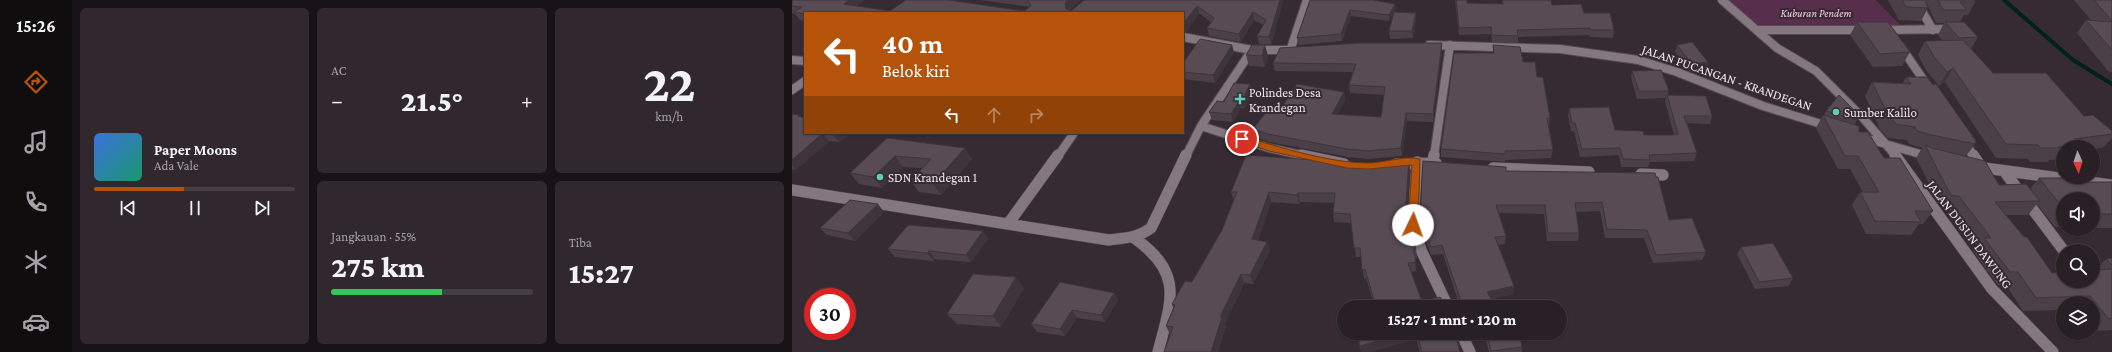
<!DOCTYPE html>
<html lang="id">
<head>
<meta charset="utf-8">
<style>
  :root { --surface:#292026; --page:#31282e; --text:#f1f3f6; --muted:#a5a3a7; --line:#453e43; --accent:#b45309 }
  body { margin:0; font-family:"Crimson Pro",serif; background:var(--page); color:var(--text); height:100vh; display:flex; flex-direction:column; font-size:15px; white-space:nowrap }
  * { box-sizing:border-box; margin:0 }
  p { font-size:13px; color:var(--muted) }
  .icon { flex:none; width:22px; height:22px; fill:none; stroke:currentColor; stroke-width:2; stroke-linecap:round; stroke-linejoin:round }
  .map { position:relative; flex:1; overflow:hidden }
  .details { display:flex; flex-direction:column; gap:8px; padding:8px; background:#171215; width:720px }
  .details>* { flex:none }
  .banner { position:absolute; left:12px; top:12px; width:380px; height:122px; border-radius:0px; box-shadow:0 1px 3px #0004,0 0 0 1px var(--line); background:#b45309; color:#fff; overflow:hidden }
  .needle { width:26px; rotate:177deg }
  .tools { position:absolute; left:1264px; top:140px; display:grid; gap:8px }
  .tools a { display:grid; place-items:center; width:44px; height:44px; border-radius:50%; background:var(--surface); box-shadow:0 1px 3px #0004,0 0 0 1px var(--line); font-size:20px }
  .speed { position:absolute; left:12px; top:288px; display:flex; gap:8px; font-size:20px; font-weight:700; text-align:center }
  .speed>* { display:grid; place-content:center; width:52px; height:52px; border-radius:50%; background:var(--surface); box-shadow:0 1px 3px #0004,0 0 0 1px var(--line); line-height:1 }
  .speed .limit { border:6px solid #d22; background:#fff; color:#111 }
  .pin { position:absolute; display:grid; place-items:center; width:34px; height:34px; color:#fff; margin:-17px; border:2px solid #fff; border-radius:50%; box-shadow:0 1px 4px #0007 }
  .me { position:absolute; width:44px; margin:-22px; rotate:3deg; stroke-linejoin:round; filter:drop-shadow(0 0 3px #0008) }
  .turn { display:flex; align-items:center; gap:14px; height:84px; padding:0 12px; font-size:18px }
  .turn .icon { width:52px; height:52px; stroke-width:2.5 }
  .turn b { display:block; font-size:28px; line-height:34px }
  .lanes { display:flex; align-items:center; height:38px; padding:0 12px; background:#0003; justify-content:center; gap:20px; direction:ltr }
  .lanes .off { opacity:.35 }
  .big { font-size:30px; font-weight:800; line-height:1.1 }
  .details .tile { flex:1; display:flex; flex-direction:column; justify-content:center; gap:6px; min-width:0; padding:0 14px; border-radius:6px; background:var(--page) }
  .details .dial { align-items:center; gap:0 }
  .dial b { font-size:52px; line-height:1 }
  .song { display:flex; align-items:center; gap:12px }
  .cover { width:48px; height:48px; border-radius:6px; background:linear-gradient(135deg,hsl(220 70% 55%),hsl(160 70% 35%)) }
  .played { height:4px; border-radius:2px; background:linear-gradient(90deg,var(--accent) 45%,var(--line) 45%) }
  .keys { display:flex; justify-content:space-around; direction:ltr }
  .heat { display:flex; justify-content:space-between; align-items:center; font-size:22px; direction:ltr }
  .charge { height:6px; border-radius:3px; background:linear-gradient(90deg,#34c759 55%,var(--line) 0) }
  .details .tiles { flex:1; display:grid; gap:8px; grid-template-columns:repeat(3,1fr) }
  .tile:first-child { grid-row:span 2 }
  .trip { position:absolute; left:545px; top:300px; width:230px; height:40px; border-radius:20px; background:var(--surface); box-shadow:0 1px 3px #0004,0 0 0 1px var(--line); font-weight:800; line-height:40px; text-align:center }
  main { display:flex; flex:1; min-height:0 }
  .menu { display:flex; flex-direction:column; width:72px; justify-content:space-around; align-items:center; background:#100d0f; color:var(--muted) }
  .menu .icon { width:28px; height:28px }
  .menu .active { color:var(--accent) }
  .menu b { font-size:18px; color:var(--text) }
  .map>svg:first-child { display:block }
  .green { fill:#572e4b }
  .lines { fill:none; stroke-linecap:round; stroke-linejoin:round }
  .stream { stroke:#02211c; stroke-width:4 }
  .minor-far1-casing { stroke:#544a51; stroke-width:10 }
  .minor-casing { stroke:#544a51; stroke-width:12 }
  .minor-far1 { stroke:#847780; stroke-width:8 }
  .minor { stroke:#847780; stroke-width:11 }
  .wall { fill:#4c4048 }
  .shaded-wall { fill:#3e343b }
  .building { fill:#584b54; stroke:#3e343b }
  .route { fill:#b45309; stroke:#753606 }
  .poi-dot { fill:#5dceb9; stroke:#372b33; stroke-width:1.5 }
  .labels { text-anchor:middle; stroke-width:4; stroke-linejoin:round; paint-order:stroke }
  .far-park-label { font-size:11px; font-style:italic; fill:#f9c4e8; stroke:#372b33 }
  .street-label { font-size:13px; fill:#ede5ea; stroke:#372b33 }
  .poi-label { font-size:13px; fill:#ede5ea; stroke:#372b33; text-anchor:start }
</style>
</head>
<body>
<main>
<nav class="menu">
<b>15:26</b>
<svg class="icon active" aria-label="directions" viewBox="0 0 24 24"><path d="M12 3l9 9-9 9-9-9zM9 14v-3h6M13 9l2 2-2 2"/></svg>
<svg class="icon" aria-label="music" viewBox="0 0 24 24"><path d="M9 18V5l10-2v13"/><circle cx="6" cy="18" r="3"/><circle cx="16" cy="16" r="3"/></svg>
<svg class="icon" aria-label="phone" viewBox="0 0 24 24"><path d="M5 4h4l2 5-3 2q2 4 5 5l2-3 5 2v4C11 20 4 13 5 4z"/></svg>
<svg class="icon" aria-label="climate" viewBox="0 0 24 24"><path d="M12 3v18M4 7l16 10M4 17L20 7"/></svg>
<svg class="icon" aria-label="car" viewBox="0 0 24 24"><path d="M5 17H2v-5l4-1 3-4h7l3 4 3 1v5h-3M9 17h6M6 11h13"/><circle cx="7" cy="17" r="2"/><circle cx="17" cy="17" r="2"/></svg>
</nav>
<section class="details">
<div class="tiles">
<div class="tile">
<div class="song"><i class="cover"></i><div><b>Paper Moons</b><p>Ada Vale</p></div></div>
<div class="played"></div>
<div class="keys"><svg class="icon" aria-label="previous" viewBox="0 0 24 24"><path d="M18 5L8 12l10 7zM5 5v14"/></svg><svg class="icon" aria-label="pause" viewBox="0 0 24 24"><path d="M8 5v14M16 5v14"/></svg><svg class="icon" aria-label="next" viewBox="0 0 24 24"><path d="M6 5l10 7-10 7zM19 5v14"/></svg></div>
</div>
<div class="tile"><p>AC</p>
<div class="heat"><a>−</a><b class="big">21.5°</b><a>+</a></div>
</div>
<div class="tile dial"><b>22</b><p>km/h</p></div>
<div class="tile"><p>Jangkauan · 55%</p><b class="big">275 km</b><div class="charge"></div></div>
<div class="tile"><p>Tiba</p><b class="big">15:27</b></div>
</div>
</section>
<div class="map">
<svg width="1320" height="352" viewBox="0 0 1320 352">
  <rect width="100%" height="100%" fill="#372b33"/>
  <path class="green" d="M938,0H1084L1109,26L965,27Z"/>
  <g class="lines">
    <path class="stream" d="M1212,0L1281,60L1320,84"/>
    <defs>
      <path id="minor-far1" d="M930,0L985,48L1024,71L1071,118L1104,156
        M1127,0L1131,13L1141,30
        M965,30H1073
        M1089,30L1161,29
        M391,37L460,50H501
        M637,45L768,49L846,60L885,72L971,106L1039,127
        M1109,47L1137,88
        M498,51L515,0
        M0,60L13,61
        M0,90L13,81
        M409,126L477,148L513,156
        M1069,137L1135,156
        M1171,140L1182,156
        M266,156L282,133
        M394,156L409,126L460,50
        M642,156L658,45"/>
      <path id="minor" d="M509,155L552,164
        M1103,155L1200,289L1261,352
        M1132,155L1140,157
        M1181,155L1190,168
        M625,162L621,225L629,250L656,307
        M641,162L642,155
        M604,164L644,163
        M1185,167L1320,185
        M701,168L797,172
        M1212,171L1272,251
        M849,174L871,175
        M0,190L317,240C332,238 346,238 359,228L394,155
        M216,224L266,155
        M341,237C392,273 380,299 366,352
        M669,333L678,352"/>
    </defs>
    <use href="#minor-far1" class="minor-far1-casing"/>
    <use href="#minor" class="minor-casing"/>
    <use href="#minor-far1" class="minor-far1"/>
    <use href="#minor" class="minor"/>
  </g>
  <path class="wall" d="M0,0L65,6L98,11H232L238,7L188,0H288L278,10L279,11L491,1L479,45L467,44L465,36L471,25L462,20L449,42L417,36L415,28L419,22L407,13L394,32L13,13V21L8,20L2,13H0Z
    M518,0L604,10L603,12L624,13V20L621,38L598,39L597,31L601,14L597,21L559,16L550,41L506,45L505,38Z
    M663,0H675V3L710,4V0L760,5L792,13L822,30L821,38L798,37L797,35L726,37V43L700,42L699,34L667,35Z
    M1096,0H1182L1183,2L1176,15H1172L1168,22L1186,37L1179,49L1201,73L1292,116L1320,131V138L1312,147L1301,149V147H1271V159L1257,160L1256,162H1238L1236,159L1204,158L1153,82L1147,86L1134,70L1126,55L1133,41H1151L1146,35L1152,23H1144L1134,2L1136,8L1129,21L1107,20Z
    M1282,0H1320V72L1316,71L1285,33L1294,20H1299Z
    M1065,22L1118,52L1110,66L1081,67L1058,35Z
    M701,45L731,62L745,77L758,118L757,127L761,150L759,158L713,160V162L649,157V149L701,53Z
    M885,45L916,62L914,70L898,72L883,52Z
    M650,51L641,122L615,121L610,156L576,159L556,157L478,142L463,137L461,129L486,113L552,92L553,101L545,115L589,117L592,95L558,93L557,85L561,72L483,71L481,63Z
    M442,52L423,83L391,79V63Z
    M454,55L476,56L473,67L457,66Z
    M840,71L877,91L875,95L920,116L918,124L895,123L905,153L902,161L858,162L856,167H829L827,155L788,157L782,131H779L776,116L777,108L823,130L852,135H882L873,102L874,98L845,99L839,78Z
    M1114,77L1183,144L1174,156L1207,185L1238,189L1247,178L1278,182H1320V228H1301V199H1271V227H1263L1245,204L1236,215H1213L1260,273L1302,270L1314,259L1320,258V330L1302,331L1301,330V303H1271V310L1231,311L1214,285H1206L1181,251L1185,246L1157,210L1151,209L1147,203L1124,158L1130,148L1117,144L1115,140L1096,138L1088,129L1073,96L1080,82L1110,84Z
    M458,84L460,92L452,109L449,108L441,122L420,120L417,112Z
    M1034,111L1065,120L1063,124L1067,132L1141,211L1131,224H1127L1119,235L1074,234L1060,205L1068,192H1071L1058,169H1046L1024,128L1031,115H1032Z
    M0,114L7,115L9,117L58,133L47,142L37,141L4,170L1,169L0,171Z
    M95,138L180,159L149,195L127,192L119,181L130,168L111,167L90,188L67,184L58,173Z
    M617,160L618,170L614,219L624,248L625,258H623L624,271L619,272L630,302L654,307H583L574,278L572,279L569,257H564L559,223L542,222L541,213L542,203L508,202L507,204L479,202L466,240L475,242L478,251L461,284L452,283L433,324L434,326L426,352H372L378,335L374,326L381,308L380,304L400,282L430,230L442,201L439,192L574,164Z
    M714,171L877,220L914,252L910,260L861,263L852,238H813L808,211L784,212L787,233L786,241H755L752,214L707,213L714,236L713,244L706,245L722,286L721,294L699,299L704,307H668L651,254L639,255L628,224V215Z
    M92,212L63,241L35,235L28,228Z
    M191,231L196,239L179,262L143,259L142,261L103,257L96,249Z
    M949,247L1001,278L997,286L963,289L945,254Z
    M232,288L209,327L165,324L155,314Z
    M322,293L326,300L313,322L285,318L273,336L245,332L239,324Z
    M564,333H663L668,352H628L624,339L578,352H569Z
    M692,333H727L730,347V352H697Z"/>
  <path class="shaded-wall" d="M57,0H73L57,11L52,4Z
    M276,0H288L277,11L274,9L273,3Z
    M488,0H491V1L479,45L477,37Z
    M603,4L604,10L597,21V15Z
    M405,6L407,13L394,32H391V24Z
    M558,10L559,16L550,41L549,34Z
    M461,12L462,20L449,42L447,34Z
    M624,13V20L621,38L620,31Z
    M650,43V51L641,122V114Z
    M440,45L442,52L423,83L421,75Z
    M473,45L476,56L473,67L470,56Z
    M916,62L914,70L898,72L900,64Z
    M1161,68L1153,82L1147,86L1155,72Z
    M458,84L460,92L452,109L450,101Z
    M552,92L553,101L541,123L540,114Z
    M447,101L449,108L441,122L439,114Z
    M614,113L615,121L610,156L609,148Z
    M31,133L37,141L4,170L0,165V160Z
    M43,133H58L47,142L41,135Z
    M173,148L180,159L149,195L141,184Z
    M103,156L111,167L90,188L81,177Z
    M617,160L618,170L614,225L613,216Z
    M477,192L479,202L463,248L460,239Z
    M506,193L508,202L507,204L505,195Z
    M86,204L92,212L63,241L56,233Z
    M191,231L196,239L179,262L174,255Z
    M475,242L478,251L461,284L458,275Z
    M137,251L143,259L142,261L135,253Z
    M449,274L452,283L433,324L434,326L426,352H419L428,317Z
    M224,277L232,288L209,327L201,316Z
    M722,286L721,294L694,300L695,292Z
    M322,293L326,300L313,322L309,315Z
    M280,310L285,318L273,336L268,329Z
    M614,333H624V339L578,352H569L568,346Z"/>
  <path class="building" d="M0,0H57L52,4L98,11L114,0H157L232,11L239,6L238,3L235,0H276L273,3L274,9L279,11L292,0H488L477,37L465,36L474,20L461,12L447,34L415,28L422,18L405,6L391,24V13H13V14L2,12L10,7L0,6Z
    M518,0H581L603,4L597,15L558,10L549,34L505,38Z
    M664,0H675V3L711,4L710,0H759L760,5L789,4L792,13H818L822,30H799L798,28L725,30L726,36L700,35L699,27L667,28Z
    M1110,0H1133L1136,8L1114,7Z
    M1146,0H1182L1183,2H1168L1175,10H1151Z
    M1302,0H1320V21Z
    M602,12L624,13L620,31H597Z
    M1294,20L1320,22V50Z
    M1065,22H1096L1118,52L1088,54Z
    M1153,22H1172L1186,37L1167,38Z
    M408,39L440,45L421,75L391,72V63Z
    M1171,40L1201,73H1254L1292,116L1301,115L1320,131V134L1282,139L1288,145L1266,147L1267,148H1249L1246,145L1214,144L1161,68L1155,72L1142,57L1133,41Z
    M900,42L916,62L900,64L885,45Z
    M569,43H650L641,114L614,113L609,148L575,151L555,149L476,134L461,129L476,110L486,113L505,84L552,92L540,114L589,117L593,87L557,85L564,64L481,63L488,48Z
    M460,45H473L470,56L454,55Z
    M701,45L728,47L731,62H743L745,77H751L758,118H755L761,150L713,151V154L649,149L662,53H702Z
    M869,70L877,91H847L840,71Z
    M1114,77H1135L1141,85L1144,84L1184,141L1183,144L1140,135L1125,131L1123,127L1104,124L1096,115L1080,82L1119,84Z
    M442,83L458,84L450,101H447L439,114L417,112L425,101L432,102Z
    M875,95L914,96L920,116H892L905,153L857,155L858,160L831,159L828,148L790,149L783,123H780L777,108L817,107L823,130L851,131L852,135H880L886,134Z
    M1047,95L1066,114L1065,120L1034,111Z
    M0,114L7,115L6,116L13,118V133H43L41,135L31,133L0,160Z
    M1031,115L1067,126V132H1076L1092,158H1108L1141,211H1123L1129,222L1083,221L1068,192H1087L1066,156H1053Z
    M95,138L173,148L141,184L119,181L139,159L103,156L81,177L58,173Z
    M1133,145L1140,148L1193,161L1207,185L1234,184L1248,201L1203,202L1232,237H1235L1260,273L1271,272V281H1301V270L1320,269V318L1317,319L1298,296L1244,298L1226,272H1218L1192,238H1199L1167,196H1161L1156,190Z
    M454,155L574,164L617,160L613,216L624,248L621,249L624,262L616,263L630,302L648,297L654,305V307H584L573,269L570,270L568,248H562L558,214L541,213L543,193H506L505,195L477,192L460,239L475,242L458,275L449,274L428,317H430L419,352H372L381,327L374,326L383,305L380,304L393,281L400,282L430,230L445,192H439Z
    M631,161L714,167V171L863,173L864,177H866L877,220L900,218L914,252L864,255L855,230L815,229L810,202L783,203L787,233H756L753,205H704L714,236L703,237L722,286L695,292L704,307H673L668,298L650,245L639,247L628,215Z
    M1247,178H1276L1278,182H1320V214H1301V199H1271V208Z
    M58,200L86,204L56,233L28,228Z
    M116,225L191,231L174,255L137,251L135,253L96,249Z
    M981,243L1001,278L967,282L949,247Z
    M1320,258V265L1314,259Z
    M181,274L224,277L201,316L155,314Z
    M268,282L322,293L309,315L280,310L268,329L239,324Z
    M565,333H614L568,346Z
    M625,333H663L668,352H630Z
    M695,333H727L730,347L699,351Z"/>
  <path class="route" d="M450,136C487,147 538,163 576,163C591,163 614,155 628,159L626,225L621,229L616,225L620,165L576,169L555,168L477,151L447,141V137Z"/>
  <g class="poi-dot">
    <path d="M446 93h4v4h4v4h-4v4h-4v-4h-4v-4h4z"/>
    <circle cx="1044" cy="112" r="4"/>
    <circle cx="88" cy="177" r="4"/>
  </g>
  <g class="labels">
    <g class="far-park-label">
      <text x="1024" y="17">Kuburan Pendem</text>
    </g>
    <g class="street-label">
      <text transform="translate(935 77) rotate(19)" y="5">JALAN PUCANGAN - KRANDEGAN</text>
      <text transform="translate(1178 234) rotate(53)" y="5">JALAN DUSUN DAWUNG</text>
    </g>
    <g class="poi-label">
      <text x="457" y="97">Polindes Desa<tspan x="457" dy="15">Krandegan</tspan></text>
      <text x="1052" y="117">Sumber Kalilo</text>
      <text x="96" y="182">SDN Krandegan 1</text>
    </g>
  </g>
</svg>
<div class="tools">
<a><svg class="needle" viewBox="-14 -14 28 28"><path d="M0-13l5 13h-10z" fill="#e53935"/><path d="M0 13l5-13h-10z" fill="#a5a3a7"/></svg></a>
<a><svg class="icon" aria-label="sound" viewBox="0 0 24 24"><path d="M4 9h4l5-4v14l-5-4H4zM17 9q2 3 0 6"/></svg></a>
<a><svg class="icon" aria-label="search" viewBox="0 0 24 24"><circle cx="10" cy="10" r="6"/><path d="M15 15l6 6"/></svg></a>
<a><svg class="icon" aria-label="layers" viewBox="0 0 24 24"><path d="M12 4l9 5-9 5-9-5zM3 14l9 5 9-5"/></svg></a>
</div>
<div class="speed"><div class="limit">30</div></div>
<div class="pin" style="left:450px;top:139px;background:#d93025"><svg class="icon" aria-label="arrive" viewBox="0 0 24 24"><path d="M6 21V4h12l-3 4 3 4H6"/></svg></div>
<svg class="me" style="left:621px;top:225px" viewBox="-20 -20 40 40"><circle r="19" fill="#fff"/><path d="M0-13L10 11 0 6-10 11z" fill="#b45309"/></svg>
<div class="trip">15:27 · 1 mnt · 120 m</div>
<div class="banner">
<div class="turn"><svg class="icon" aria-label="left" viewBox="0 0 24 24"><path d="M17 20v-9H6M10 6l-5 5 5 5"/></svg><div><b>40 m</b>Belok kiri</div></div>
<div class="lanes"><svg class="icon" aria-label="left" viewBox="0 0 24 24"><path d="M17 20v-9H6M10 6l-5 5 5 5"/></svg><svg class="icon off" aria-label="ahead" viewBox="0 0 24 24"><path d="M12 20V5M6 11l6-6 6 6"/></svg><svg class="icon off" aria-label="right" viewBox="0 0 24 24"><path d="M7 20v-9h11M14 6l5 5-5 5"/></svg></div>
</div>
</div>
</main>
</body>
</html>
